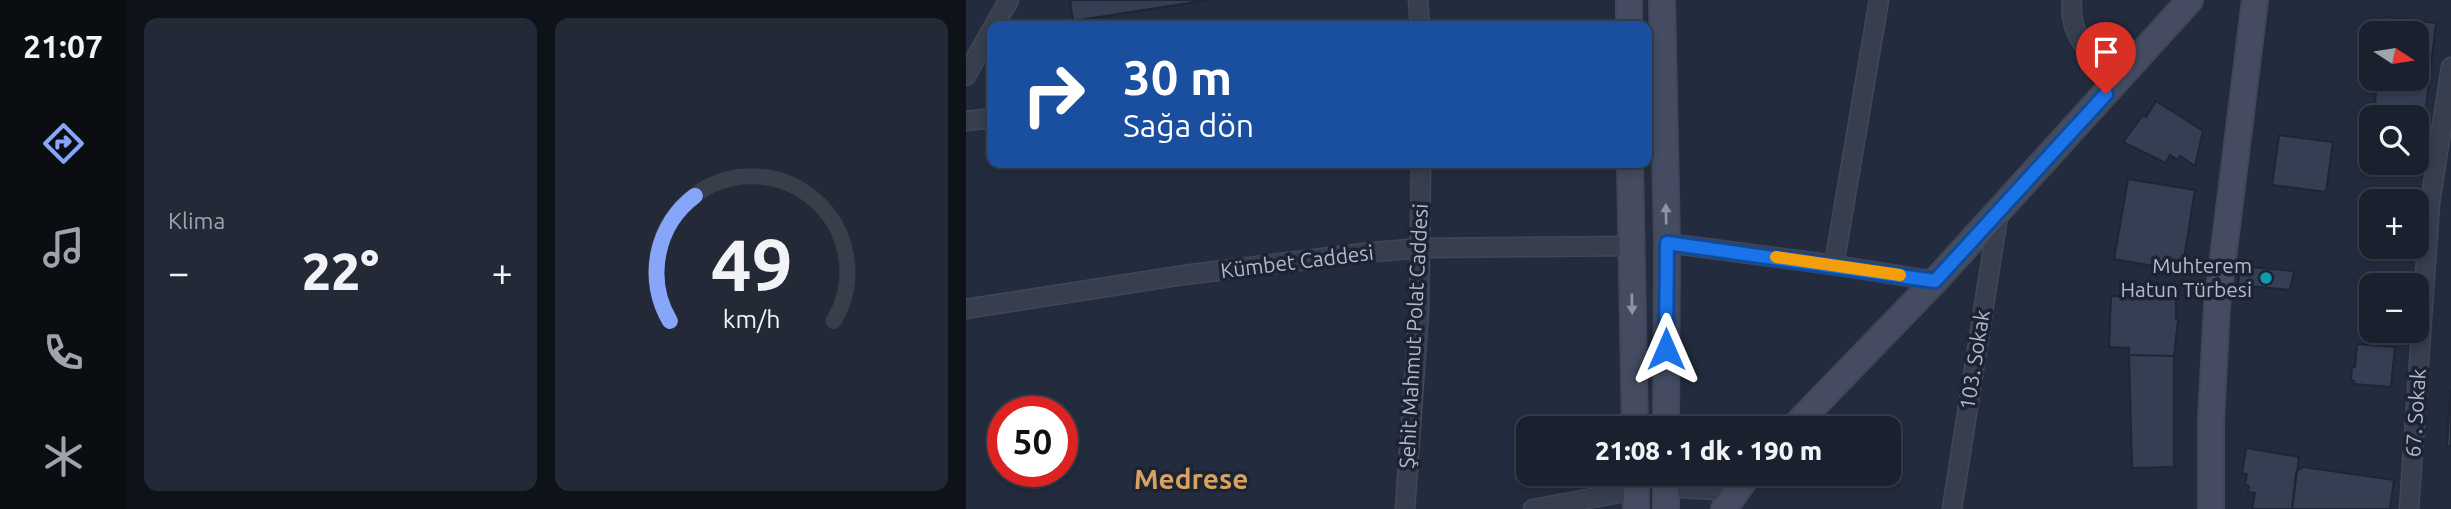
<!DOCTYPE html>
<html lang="tr">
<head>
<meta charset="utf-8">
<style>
  :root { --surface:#1a212e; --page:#232936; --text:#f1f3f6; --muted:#9fa3aa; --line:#383e4a; --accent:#87a6fa }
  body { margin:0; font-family:Ubuntu,sans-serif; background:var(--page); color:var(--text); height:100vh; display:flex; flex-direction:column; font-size:26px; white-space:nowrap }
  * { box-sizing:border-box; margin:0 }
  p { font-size:23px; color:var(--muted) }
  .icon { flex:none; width:38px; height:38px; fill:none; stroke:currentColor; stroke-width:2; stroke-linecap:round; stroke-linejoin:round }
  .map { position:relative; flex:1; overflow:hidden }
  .sheet { display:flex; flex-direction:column; gap:18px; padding:18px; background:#0e1219; width:840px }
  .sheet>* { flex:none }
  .hud { position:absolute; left:21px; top:21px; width:665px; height:147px; border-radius:14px; box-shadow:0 4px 10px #0003,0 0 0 2px var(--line); background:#1a4fa0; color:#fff; overflow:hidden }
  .needle { width:46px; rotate:102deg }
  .fabs { position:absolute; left:1393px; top:21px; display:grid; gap:14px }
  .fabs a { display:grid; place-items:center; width:70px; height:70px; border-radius:14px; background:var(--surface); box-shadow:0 4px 10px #0003,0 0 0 2px var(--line); font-size:35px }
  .speed { position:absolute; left:21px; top:396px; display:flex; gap:14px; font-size:35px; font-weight:700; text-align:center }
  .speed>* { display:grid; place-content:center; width:91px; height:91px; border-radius:50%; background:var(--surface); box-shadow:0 4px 10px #0003,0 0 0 2px var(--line); line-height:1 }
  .speed .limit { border:10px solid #d22; background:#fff; color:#111 }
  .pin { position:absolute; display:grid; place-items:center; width:60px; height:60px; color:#fff; margin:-72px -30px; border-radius:50% 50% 50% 0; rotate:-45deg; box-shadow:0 0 7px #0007 }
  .pin .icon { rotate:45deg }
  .me { position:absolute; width:77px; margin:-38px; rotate:0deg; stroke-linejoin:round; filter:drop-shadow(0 0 5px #0008) }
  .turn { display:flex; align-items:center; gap:24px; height:147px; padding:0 21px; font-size:32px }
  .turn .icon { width:91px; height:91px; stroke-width:2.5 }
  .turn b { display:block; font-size:49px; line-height:60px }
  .big { font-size:52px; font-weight:800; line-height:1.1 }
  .sheet .card { flex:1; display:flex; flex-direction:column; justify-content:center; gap:10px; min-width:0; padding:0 24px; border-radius:14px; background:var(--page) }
  .sheet .dial { align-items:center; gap:0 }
  .dial svg { height:182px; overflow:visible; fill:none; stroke:var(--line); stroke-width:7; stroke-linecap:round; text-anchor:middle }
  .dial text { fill:var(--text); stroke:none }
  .heat { display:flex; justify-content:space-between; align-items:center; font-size:38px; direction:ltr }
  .sheet .tiles { flex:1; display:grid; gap:18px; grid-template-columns:repeat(2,1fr) }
  .trip { position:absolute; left:550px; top:416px; width:385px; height:70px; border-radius:14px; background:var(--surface); box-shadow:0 4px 10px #0003,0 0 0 2px var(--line); font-weight:800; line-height:70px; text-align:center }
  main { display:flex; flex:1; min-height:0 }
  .tabs { display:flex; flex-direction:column; width:126px; justify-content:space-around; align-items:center; background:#0a0d12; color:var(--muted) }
  .tabs .icon { width:49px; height:49px }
  .tabs .on { color:var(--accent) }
  .tabs b { font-size:32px; color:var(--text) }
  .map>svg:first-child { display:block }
  .building { fill:#353f54; stroke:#1e2535; stroke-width:2 }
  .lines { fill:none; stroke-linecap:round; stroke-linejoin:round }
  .street-casing { stroke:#404757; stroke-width:21 }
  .secondary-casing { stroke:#404757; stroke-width:28 }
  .street { stroke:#373e4e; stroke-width:18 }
  .secondary { stroke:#454c61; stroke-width:24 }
  .oneway { fill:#8c93a5 }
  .route-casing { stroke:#114b97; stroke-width:18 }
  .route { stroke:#1a73e8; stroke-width:12 }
  .slow { stroke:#f59e0b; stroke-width:12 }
  .culture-dot { fill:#0f9aa8; stroke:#1c2333; stroke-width:2.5 }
  .labels { text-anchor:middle; stroke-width:7; stroke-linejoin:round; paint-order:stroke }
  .street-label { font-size:21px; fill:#b3b9c9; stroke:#1c2333 }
  .poi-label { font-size:21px; fill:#b3b9c9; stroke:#1c2333; text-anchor:end }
  .district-label { font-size:28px; font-weight:bold; fill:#d7a160; stroke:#1c2333 }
</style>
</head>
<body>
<main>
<nav class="tabs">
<b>21:07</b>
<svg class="icon on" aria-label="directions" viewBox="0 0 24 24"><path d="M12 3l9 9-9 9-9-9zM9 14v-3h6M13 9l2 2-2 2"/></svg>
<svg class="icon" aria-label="music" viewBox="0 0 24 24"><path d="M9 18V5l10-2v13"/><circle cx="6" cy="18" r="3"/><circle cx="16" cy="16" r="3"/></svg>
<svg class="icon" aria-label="phone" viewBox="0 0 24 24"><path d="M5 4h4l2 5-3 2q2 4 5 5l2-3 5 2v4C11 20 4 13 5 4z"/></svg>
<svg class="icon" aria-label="climate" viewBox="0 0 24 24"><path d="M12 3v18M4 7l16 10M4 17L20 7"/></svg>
</nav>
<section class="sheet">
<div class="tiles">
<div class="card"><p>Klima</p>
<div class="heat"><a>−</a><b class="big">22°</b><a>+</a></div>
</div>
<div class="card dial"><svg viewBox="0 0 100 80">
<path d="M14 69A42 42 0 1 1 86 69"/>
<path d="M14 69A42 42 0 0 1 25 14" stroke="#87a6fa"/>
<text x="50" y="56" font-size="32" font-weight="700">49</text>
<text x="50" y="72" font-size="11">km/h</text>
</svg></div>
</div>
</section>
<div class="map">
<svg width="1485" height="509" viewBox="0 0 1485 509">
  <rect width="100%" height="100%" fill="#232c3e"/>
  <path class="building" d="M104,0H242L107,21Z
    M1418,17L1470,23L1463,82L1434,79H1451V33H1416Z
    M1411,79L1463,82L1458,125L1451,124V117H1408Z
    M1190,101L1237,131L1229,166L1214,156L1212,160L1204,155L1200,163L1157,142L1177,115L1180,117Z
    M1313,135L1367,142L1360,192L1306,185Z
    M1162,179L1229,190L1216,271L1148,259Z
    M1274,266L1328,271L1324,290L1272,285Z
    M1145,296L1210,298V319H1212L1208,356L1163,355V348L1143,347Z
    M1391,344L1429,347L1425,387L1388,384V381L1385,380L1386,367H1389Z
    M1163,355L1208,356V467L1166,468Z
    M1484,392H1485V446H1481Z
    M1280,448L1333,457L1326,509H1286L1289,493L1282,492L1283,486L1279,485L1281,474L1276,473Z
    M1337,467L1428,480L1424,509H1326L1330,472Z"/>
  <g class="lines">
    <defs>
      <path id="street" d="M452,0L454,26
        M1106,0C1102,39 1127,58 1158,74
        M28,26L43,0
        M0,76L26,29
        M0,121L26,118
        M701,243L868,265L969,281
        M868,265L913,0
        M0,309L218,275L397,253L454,248L665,246
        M700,487L769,491
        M439,509L453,311L455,163
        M567,509L670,490
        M986,509L1033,210
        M1443,509L1464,203L1485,67"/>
      <path id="secondary" d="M663,0V26
        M696,0L701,243L700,429
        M664,163L669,429
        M826,429L969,281L1224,0
        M670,474V509
        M700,474V509
        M758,509L783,474
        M1245,509V420L1251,306L1289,0"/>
    </defs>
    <use href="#street" class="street-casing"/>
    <use href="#secondary" class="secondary-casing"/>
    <use href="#street" class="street"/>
    <use href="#secondary" class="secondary"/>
  </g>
  <defs><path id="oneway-solid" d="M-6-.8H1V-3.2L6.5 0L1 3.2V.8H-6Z" transform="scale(1.75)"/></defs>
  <g class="oneway">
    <use href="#oneway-solid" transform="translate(700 214) rotate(-91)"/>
    <use href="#oneway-solid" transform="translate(666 304) rotate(89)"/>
  </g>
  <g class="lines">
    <defs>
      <path id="route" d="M700,349L701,243L969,281L1140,94"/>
    </defs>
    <use href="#route" class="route-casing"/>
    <use href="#route" class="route"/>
    <path class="slow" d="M810,257L934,275"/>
  </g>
  <circle class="culture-dot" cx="1300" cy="278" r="7"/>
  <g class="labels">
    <g class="street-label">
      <text transform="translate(331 262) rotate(-7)" y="7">Kümbet Caddesi</text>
      <text transform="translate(448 336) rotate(-87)" y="7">Şehit Mahmut Polat Caddesi</text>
      <text transform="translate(1009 360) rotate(-81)" y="7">103. Sokak</text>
      <text transform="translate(1450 413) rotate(-86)" y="7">67. Sokak</text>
    </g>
    <g class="poi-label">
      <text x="1286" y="273">Muhterem<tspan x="1286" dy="24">Hatun Türbesi</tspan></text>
    </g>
    <g class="district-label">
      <text x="225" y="489">Medrese</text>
    </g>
  </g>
</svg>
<div class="fabs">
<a><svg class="needle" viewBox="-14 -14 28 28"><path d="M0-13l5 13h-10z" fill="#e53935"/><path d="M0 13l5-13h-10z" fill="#9fa3aa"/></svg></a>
<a><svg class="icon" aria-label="search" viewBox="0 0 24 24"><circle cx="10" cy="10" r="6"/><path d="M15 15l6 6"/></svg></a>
<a>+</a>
<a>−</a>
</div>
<div class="speed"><div class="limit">50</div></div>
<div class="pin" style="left:1140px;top:94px;background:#d93025"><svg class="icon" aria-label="arrive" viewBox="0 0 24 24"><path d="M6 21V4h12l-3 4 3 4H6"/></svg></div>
<svg class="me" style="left:700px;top:349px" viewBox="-20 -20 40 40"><path d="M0-17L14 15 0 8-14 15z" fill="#1a73e8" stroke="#fff" stroke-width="4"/></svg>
<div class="trip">21:08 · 1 dk · 190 m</div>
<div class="hud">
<div class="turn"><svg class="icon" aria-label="right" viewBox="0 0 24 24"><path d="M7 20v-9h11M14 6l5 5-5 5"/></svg><div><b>30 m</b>Sağa dön</div></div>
</div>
</div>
</main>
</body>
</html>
